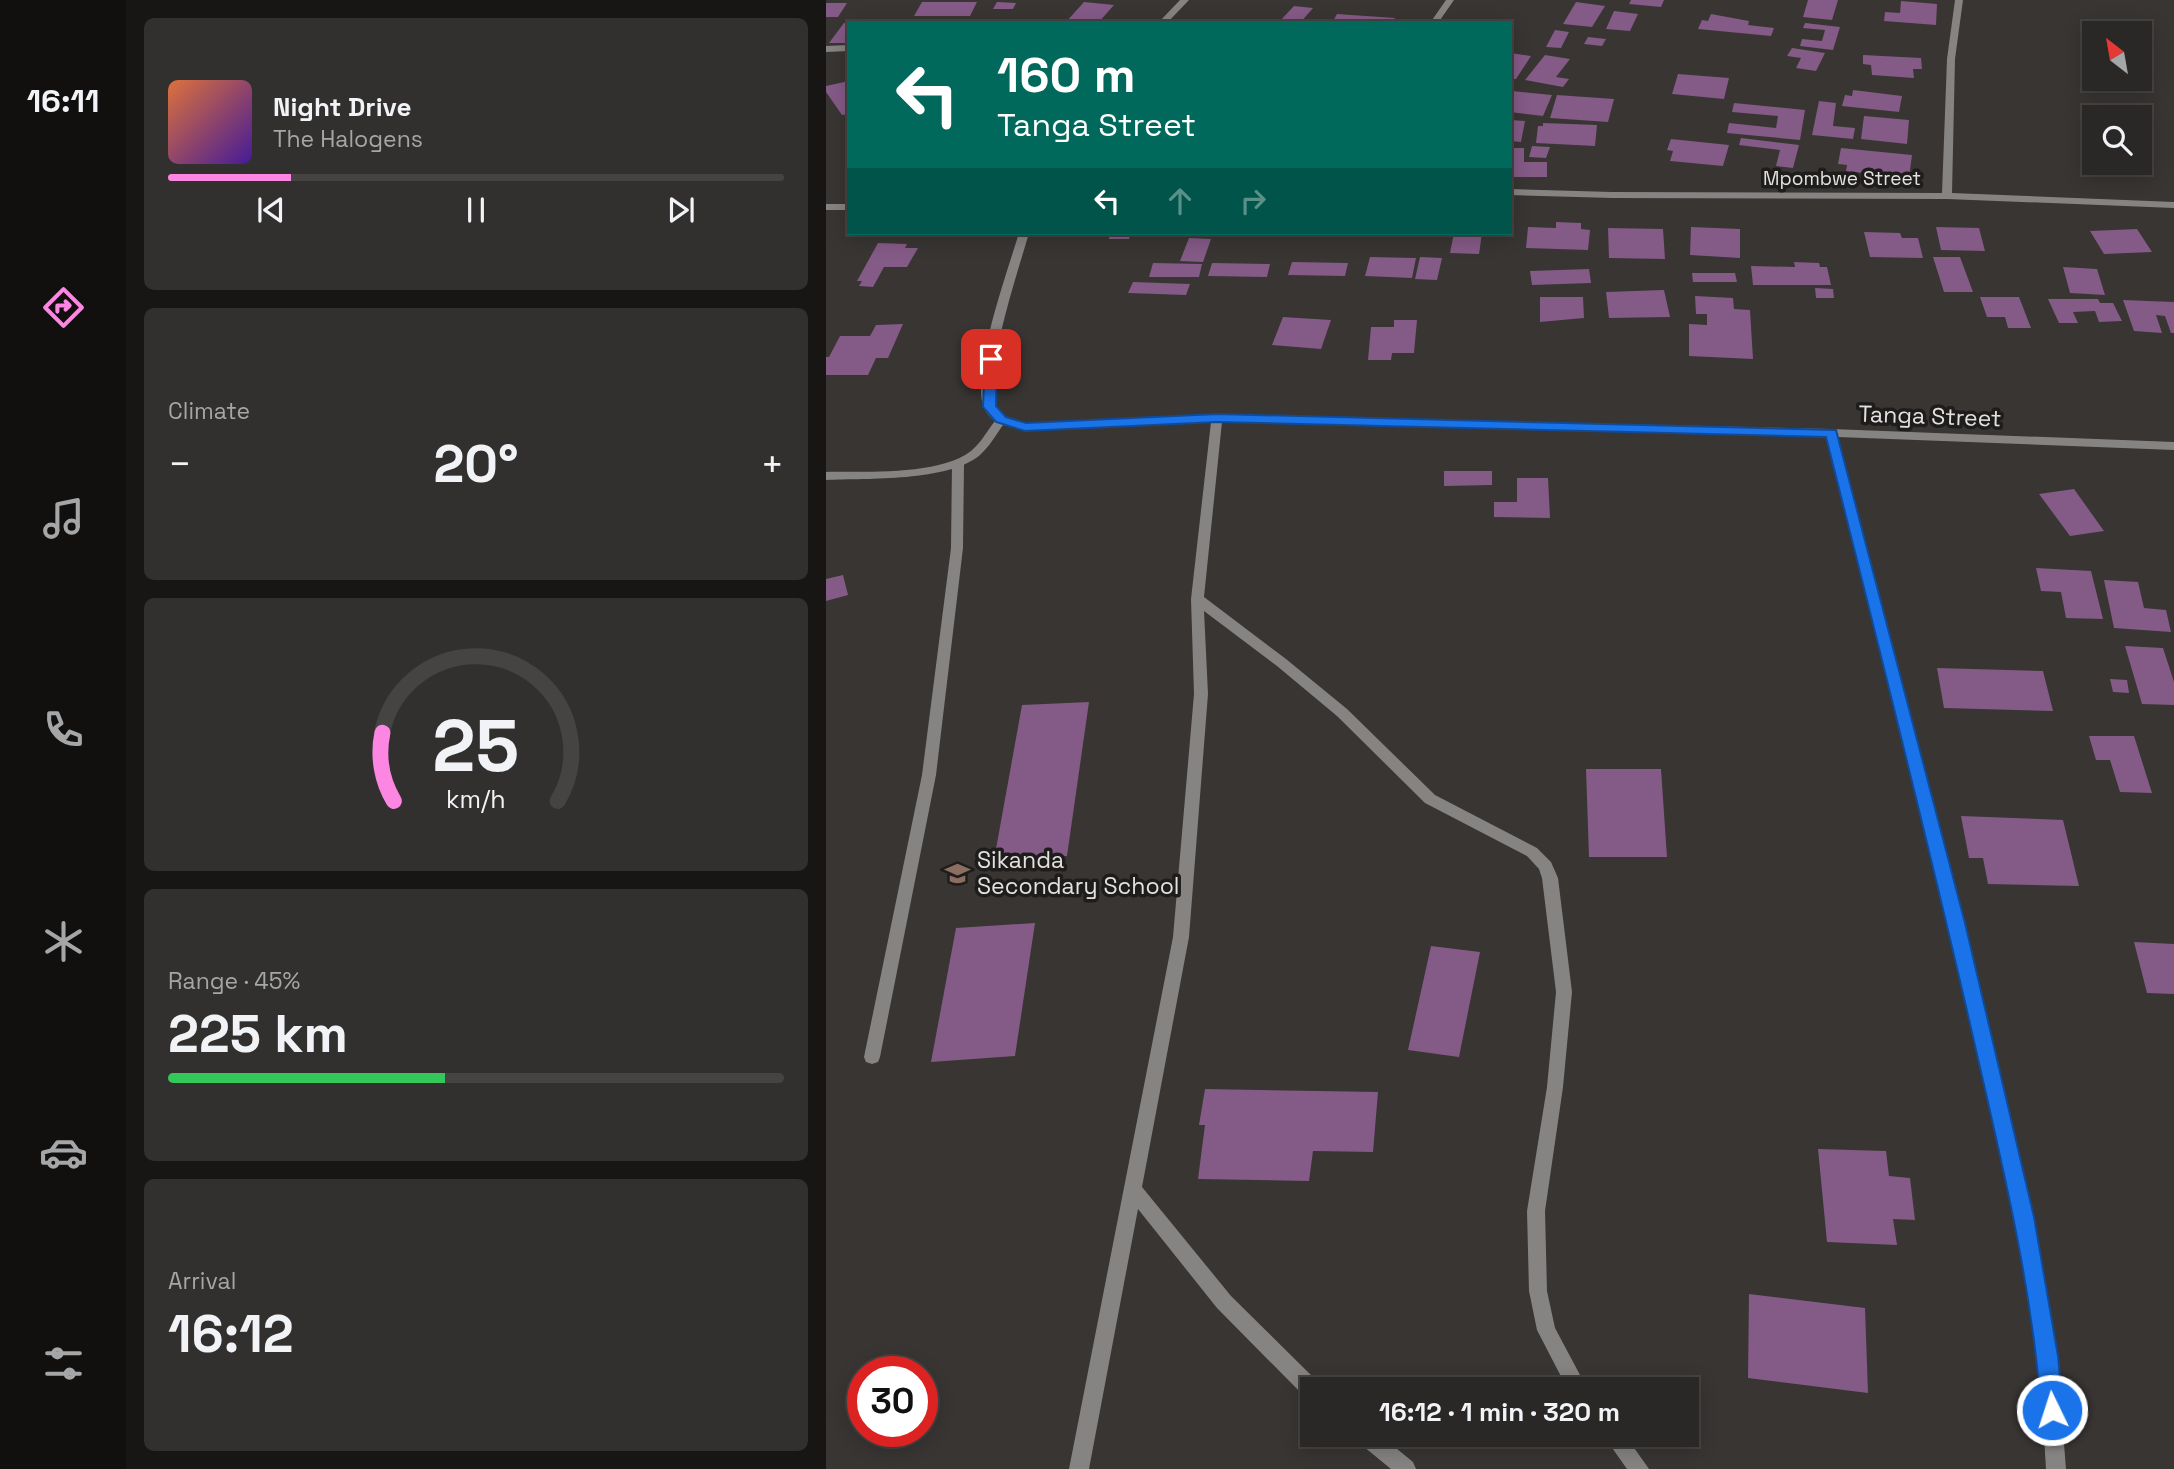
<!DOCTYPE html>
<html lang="en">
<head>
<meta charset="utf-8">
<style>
  :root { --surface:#2a2826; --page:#32302e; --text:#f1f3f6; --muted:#a5a6a7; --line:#464443; --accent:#fd86e2 }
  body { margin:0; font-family:"Space Grotesk",sans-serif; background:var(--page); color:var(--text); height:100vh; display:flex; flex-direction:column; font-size:26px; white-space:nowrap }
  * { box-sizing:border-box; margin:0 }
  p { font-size:23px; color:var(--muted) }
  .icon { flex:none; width:38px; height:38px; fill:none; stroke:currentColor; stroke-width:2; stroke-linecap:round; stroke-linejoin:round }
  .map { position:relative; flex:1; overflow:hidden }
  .panel { display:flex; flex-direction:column; gap:18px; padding:18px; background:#171615; width:700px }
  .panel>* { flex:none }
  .banner { position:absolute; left:21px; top:21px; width:665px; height:214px; border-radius:0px; box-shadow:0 4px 18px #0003,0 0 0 2px var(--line); background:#00695c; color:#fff; overflow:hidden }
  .needle { width:46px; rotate:329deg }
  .fabs { position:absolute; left:1256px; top:21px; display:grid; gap:14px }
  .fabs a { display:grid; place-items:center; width:70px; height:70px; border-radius:0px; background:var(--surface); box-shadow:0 4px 18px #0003,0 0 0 2px var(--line); font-size:35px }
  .speed { position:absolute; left:21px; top:1356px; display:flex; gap:14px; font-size:35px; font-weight:700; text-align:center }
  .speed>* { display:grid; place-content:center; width:91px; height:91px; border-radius:50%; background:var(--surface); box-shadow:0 4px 18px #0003,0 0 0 2px var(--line); line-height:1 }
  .speed .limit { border:10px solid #d22; background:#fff; color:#111 }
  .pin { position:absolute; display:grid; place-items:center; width:60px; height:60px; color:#fff; margin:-30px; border-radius:14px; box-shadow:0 4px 10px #0006 }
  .me { position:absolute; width:77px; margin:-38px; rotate:356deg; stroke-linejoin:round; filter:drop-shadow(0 0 5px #0008) }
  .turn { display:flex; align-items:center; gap:24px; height:147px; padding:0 35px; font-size:32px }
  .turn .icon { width:91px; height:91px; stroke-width:2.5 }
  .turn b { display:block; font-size:49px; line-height:60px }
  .lanes { display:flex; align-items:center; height:66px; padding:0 35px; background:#0003; justify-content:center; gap:35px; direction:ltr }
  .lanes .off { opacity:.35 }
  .big { font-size:52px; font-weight:800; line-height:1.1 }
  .panel .widget { flex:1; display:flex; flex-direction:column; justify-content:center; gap:10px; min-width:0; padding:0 24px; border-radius:10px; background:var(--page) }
  .panel .dial { align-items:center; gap:0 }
  .dial svg { height:182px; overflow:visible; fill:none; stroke:var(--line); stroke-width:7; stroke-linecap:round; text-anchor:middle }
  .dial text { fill:var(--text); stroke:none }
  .song { display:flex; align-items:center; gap:21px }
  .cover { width:84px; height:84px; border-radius:10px; background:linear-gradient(135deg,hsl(20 70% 55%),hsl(260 70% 35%)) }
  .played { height:7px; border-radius:4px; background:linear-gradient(90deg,var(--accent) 20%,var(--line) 20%) }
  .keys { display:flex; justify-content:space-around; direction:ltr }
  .heat { display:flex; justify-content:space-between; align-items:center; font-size:38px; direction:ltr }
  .charge { height:10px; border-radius:5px; background:linear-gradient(90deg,#34c759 45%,var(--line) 0) }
  .trip { position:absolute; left:474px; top:1377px; width:399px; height:70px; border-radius:0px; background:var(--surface); box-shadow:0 4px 18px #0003,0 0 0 2px var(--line); font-weight:800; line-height:70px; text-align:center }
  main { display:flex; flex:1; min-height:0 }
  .dock { display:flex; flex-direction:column; width:126px; justify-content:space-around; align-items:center; background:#11100f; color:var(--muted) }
  .dock .icon { width:49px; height:49px }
  .dock .active { color:var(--accent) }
  .dock b { font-size:32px; color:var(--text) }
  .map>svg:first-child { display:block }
  .building { fill:#845a86 }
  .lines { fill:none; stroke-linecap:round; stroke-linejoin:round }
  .service { fill:#868483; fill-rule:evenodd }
  .minor { fill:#868483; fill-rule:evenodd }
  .route { fill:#1a73e8; stroke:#114b97; stroke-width:2 }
  .labels { text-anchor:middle; stroke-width:7; stroke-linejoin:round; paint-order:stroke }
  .far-street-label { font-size:19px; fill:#e3e1e0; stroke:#1e1d1c }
  .street-label { font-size:23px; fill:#e3e1e0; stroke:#1e1d1c }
  .poi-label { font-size:23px; fill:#e3e1e0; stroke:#1e1d1c; text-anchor:start }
</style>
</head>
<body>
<main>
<nav class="dock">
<b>16:11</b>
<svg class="icon active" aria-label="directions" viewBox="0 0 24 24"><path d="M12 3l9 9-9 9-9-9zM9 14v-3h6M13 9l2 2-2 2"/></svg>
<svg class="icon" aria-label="music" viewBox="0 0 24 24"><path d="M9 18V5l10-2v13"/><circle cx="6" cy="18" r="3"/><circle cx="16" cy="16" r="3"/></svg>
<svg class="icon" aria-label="phone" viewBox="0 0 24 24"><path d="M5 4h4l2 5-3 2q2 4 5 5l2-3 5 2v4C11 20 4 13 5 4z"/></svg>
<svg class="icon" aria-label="climate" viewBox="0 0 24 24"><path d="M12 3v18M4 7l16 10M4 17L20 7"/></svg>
<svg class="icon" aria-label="car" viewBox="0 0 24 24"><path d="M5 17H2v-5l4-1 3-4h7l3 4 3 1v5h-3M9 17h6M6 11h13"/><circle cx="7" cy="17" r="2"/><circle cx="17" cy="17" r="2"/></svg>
<svg class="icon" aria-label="filters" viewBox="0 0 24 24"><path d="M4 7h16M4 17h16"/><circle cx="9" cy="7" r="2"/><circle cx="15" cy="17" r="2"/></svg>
</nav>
<section class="panel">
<div class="widget">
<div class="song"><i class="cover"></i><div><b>Night Drive</b><p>The Halogens</p></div></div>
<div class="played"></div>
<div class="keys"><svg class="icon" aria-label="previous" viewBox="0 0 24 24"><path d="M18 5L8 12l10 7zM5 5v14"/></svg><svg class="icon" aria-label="pause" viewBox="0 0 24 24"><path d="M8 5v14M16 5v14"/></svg><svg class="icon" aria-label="next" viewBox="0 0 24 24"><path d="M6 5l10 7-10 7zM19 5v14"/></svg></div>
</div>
<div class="widget"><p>Climate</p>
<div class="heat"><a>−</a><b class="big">20°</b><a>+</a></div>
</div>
<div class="widget dial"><svg viewBox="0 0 100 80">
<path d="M14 69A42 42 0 1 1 86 69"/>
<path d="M14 69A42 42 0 0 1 9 39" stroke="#fd86e2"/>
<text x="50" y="56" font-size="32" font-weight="700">25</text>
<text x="50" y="72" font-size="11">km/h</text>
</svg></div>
<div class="widget"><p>Range · 45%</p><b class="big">225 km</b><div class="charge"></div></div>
<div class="widget"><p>Arrival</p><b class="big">16:12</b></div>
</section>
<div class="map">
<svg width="1348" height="1469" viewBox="0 0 1348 1469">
  <rect width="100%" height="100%" fill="#383533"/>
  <path class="building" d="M805,0H838L835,7L803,4Z
    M982,0H1012L1006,20L977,17Z
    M1075,1L1111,4L1110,25L1058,21L1059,12L1074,13Z
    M96,2H151L144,16H88Z
    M171,2L190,3L187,9H167Z
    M258,2L288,5L272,23H239Z
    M750,2L779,6L766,27L737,24Z
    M0,3H21L12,17H0Z
    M468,6L487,8L474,23H452Z
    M788,11L812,14L804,31L780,29Z
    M511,14L569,18L567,23H506Z
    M885,14L923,21L922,25L948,28L945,36L872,29L876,20L882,21Z
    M18,23H23V43H3Z
    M979,23L1014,27L1007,50L974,46L976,39L996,41L999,30L977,28Z
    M729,30L743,32L735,48L720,47Z
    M762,37L780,39L776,46L758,44Z
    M966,48L999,53L990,71L970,68L975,58L961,56Z
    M684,53L705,56L690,79H684Z
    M719,55L744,59L730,77L743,79L737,87L699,80Z
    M1037,55L1095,58L1096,69H1087L1088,78L1046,75L1045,65L1037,64Z
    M852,74L903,78L898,99L846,94Z
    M23,81V114L16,115L0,92V86Z
    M1027,90L1076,96L1073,112L1016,106L1019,95L1026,96Z
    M686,91L726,95L717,116L684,112Z
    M731,95L788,99L782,122L724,118Z
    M993,101L1010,103L1007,126L1029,128L1027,139L986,135Z
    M908,103L979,110L974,140L901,133L903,123L950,128L952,116L906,112Z
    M1038,116L1083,120L1081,144L1035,139Z
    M684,120L699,121L695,142L684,141Z
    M717,123L771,125L769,146L710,143L712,126H717Z
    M915,138L973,145L967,168L950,166L954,150L913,145Z
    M845,139L903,145L897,166L844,161L847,151L841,150Z
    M706,146L724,147L720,158L703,157Z
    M684,148H698V162H721V177H684Z
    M1015,148L1086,155L1083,178L1020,171L1021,165L1012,164Z
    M730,222L755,223V229L764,230L762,250L700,248L702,227L730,228Z
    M865,227L914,229V258L864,255Z
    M1110,227L1153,228L1159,251L1115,250Z
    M782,228L837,229L839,259L783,258Z
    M1311,229L1326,252L1278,254L1264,231Z
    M1038,232L1074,233L1076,238H1092L1097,258L1044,257Z
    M284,233H305L303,239H283Z
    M628,233H656L653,254L624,253Z
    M363,238L385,239L377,262L354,261Z
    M52,243L81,244L79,248H92L81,267H58L47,287L33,286L36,281H31Z
    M544,257L590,258L586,278L539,276Z
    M594,257L616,258L611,280L589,279Z
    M1107,257H1134L1147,292H1118Z
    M466,262L522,263L519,276L462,275Z
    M968,262L993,263L994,267H1001L1005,285H927L925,266L969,267Z
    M327,263L376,264L373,277H323Z
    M386,263L444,264L441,277L382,276Z
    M1237,267L1271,269L1279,295L1244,293Z
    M763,269L765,283L706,285L704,271Z
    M866,273H909L911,282H867Z
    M307,282L364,284L360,295L302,293Z
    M989,288L1007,289L1008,298H990Z
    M838,290L844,317L783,318L780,292Z
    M869,296L907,298L908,309L924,310L927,359L863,356V324L881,325V314H870Z
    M714,297H757L758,318L714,322Z
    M1154,297H1193L1205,328H1182L1179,317H1161Z
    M1222,299H1272L1274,303H1287L1296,321L1273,322L1269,311L1247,312L1252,323H1233Z
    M1297,300L1348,302V333H1345L1339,316L1330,315L1336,333L1308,331Z
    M457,317L505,320L495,349L446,345Z
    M568,320H591L588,353H566L565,360H542L545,327H568Z
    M77,324L62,358H50L42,375H0V357H3L14,336H44L50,325Z
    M618,471H666V485L618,486Z
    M691,478H722L724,518L668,517V502H691Z
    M1248,489L1278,531L1244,536L1213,494Z
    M1210,568L1265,571L1277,619L1240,618L1235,592L1215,591Z
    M17,575L22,595L0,601V579Z
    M1278,580L1312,582L1318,608L1340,610L1345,632L1288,628Z
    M1299,646L1337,648L1348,682V705L1316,704Z
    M1111,668L1217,671L1227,711L1118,708Z
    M1284,679L1301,680L1303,693L1287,692Z
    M263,702L241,856L168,860L196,705Z
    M1263,736H1308L1326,793L1294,792L1284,760H1270Z
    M760,769H835L841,857H763Z
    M1135,816L1237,820L1253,886L1162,884L1157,858H1143Z
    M209,923L189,1056L105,1062L130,928Z
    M1308,942L1348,944V994L1321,993Z
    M605,946L654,952L633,1057L582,1050Z
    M379,1089L552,1092L547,1152L487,1151L483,1181L372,1179L379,1125H373Z
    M992,1149L1060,1151L1063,1176L1084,1178L1089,1220L1067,1219L1071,1245L1001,1242Z
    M923,1294L1039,1308L1042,1393L922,1378Z"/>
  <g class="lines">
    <path class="service" d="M132,460L138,464L137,548L110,775L54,1057L52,1062L46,1064L40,1062L38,1057L96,775L125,548L126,464Z"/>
    <path class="minor" d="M354,0H363L341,23H332Z
      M620,0H628L612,23H604Z
      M1129,0H1137L1129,59L1126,193L1348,202V208L1121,199L786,198L684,195V189L786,192L1116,193L1121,59Z
      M23,45V51L0,52V46Z
      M0,204H23V210H0Z
      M193,233H203C194,265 154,383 170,410C175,418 186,421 194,423L391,415L1005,429L1348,442V450L1012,437L1138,923L1207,1217L1231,1356L1240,1469H1220L1213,1356L1189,1217L1122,923L1000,436L396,422L378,597L460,659L521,709L609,795L711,848L725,862L732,878L746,992L737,1087L719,1211L721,1291L729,1328L762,1390H742L711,1330L703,1291L701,1211L721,1087L730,992L716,878L713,869L701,856L599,803L511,716L451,666L378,611L382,694L363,937L316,1187L405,1296L493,1383L495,1390H486V1399L479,1397L391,1308L312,1209L263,1469H243L347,937L368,694L365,599L385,422L199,431L177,425C170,435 163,447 154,455C122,482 41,478 0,480V472C40,471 112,476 145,451C155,443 161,431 169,421C164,417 161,414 158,408C144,374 182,270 193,233Z
      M529,1435H554L587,1462L590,1469H565L532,1442Z
      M777,1435H799L823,1469H801Z"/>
  </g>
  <path class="route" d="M165,356L171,359L170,406L180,417L200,423L391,414L1010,430L1139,923L1208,1217L1232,1356L1237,1410L1233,1418L1226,1421L1218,1418L1215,1410C1206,1284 1175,1160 1147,1037C1101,836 1050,636 1000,437L391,422L199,431L170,422L157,407L159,359Z"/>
  <defs>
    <symbol id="school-bare" viewBox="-9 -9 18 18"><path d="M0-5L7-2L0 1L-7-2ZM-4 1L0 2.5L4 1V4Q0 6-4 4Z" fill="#8d6e63" stroke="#1e1d1c" stroke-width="2.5" paint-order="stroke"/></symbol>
  </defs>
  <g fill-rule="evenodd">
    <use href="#school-bare" x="114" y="856" width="35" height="35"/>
  </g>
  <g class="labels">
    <g class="far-street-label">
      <text x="1016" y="185">Mpombwe Street</text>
    </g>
    <g class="street-label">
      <text transform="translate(1104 416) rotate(2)" y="8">Tanga Street</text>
    </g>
    <g class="poi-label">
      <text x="151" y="868">Sikanda<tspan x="151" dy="26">Secondary School</tspan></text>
    </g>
  </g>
</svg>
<div class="fabs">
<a><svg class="needle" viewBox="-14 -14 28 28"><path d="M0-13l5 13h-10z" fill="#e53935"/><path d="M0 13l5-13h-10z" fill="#a5a6a7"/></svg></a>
<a><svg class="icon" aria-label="search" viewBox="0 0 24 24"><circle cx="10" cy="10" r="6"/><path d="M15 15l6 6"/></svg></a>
</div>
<div class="speed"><div class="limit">30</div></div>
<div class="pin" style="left:165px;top:359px;background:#d93025"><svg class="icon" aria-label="arrive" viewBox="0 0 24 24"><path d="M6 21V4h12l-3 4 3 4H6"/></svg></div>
<svg class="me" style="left:1226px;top:1410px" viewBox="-20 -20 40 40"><circle r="17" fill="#1a73e8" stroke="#fff" stroke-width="3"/><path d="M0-11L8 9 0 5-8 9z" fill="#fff"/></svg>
<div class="trip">16:12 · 1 min · 320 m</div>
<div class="banner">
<div class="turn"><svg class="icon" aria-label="left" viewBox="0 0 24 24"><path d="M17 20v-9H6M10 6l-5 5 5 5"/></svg><div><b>160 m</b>Tanga Street</div></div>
<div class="lanes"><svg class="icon" aria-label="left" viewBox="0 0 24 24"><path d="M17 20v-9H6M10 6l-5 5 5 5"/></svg><svg class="icon off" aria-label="ahead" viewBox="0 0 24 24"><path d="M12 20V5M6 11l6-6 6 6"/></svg><svg class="icon off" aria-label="right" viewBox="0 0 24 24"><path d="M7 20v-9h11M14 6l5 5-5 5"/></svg></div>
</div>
</div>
</main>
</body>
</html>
